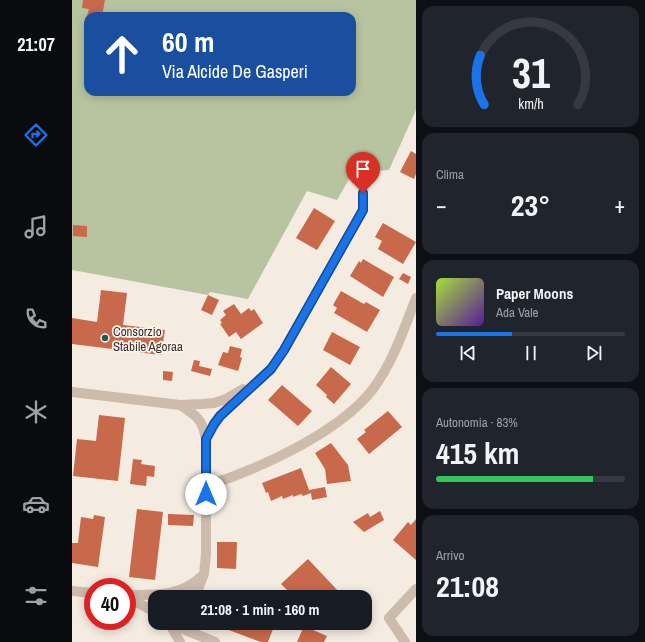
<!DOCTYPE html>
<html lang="it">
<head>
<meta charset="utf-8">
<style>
  :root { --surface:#171b24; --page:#20242c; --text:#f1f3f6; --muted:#9ea1a6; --line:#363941; --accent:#1a73e8 }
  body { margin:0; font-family:"Archivo Narrow",sans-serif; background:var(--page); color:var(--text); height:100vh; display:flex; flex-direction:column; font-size:15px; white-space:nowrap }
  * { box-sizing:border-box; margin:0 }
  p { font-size:13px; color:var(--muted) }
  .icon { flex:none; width:22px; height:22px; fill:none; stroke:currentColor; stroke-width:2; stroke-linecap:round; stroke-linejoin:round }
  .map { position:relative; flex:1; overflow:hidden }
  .panel { display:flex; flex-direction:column; gap:6px; padding:6px; background:#0d0f14; width:229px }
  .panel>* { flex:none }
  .banner { position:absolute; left:12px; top:12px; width:272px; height:84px; border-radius:12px; box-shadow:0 2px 10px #0003; background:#1a4fa0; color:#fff; overflow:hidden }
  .speed { position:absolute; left:12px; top:578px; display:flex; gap:8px; font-size:20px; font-weight:700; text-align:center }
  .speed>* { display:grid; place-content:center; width:52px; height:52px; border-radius:50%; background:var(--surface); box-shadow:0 2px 10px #0003; line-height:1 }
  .speed .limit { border:6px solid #d22; background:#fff; color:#111 }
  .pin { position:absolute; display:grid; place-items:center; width:34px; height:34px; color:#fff; margin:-41px -17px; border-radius:50% 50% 50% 0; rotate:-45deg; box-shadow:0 0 4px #0007 }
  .pin .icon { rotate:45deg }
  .me { position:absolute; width:44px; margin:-22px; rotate:0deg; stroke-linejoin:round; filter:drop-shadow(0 0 3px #0008) }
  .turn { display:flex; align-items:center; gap:14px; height:84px; padding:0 12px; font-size:18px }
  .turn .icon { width:52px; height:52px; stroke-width:2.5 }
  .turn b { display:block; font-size:28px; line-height:34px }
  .big { font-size:30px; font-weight:700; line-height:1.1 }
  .panel .card { flex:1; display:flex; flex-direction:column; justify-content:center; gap:6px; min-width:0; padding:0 14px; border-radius:12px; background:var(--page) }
  .panel .dial { align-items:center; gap:0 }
  .dial svg { height:104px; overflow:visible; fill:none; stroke:var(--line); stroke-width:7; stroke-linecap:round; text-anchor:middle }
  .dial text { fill:var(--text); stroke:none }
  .song { display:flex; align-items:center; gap:12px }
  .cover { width:48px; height:48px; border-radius:6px; background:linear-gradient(135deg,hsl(80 70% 55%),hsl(270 70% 35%)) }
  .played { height:4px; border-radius:2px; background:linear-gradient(90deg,var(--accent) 40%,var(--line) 40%) }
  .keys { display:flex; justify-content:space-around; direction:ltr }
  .heat { display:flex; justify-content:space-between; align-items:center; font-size:22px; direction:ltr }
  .charge { height:6px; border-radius:3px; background:linear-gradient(90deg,#34c759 83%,var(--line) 0) }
  .trip { position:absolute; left:76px; top:590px; width:224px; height:40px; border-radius:12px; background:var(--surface); box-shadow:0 2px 10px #0003; font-weight:700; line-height:40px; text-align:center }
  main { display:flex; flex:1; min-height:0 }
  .dock { display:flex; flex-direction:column; width:72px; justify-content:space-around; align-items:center; background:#090b0e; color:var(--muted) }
  .dock .icon { width:28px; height:28px }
  .dock .on { color:var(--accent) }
  .dock b { font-size:18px; color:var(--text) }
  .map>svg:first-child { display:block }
  .green { fill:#b8c4a0; fill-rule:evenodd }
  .building { fill:#c8694b }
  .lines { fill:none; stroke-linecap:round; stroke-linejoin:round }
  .minor { stroke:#cdbbac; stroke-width:10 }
  .route-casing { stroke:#114b97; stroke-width:10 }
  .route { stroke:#1a73e8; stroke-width:7 }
  .poi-dot { fill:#1f5a5e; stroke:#fbf5ee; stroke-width:1.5 }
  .labels { text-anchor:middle; stroke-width:3.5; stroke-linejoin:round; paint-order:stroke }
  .poi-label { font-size:13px; fill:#3b302b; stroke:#fbf5ee; text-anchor:start }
</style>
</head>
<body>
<main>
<nav class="dock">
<b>21:07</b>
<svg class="icon on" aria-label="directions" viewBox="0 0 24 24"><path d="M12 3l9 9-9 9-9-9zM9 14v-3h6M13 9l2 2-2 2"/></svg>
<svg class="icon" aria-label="music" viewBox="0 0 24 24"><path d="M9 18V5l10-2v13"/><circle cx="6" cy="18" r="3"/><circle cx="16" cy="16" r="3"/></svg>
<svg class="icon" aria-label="phone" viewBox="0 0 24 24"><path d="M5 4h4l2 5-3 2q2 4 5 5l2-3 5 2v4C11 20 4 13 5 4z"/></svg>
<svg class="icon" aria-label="climate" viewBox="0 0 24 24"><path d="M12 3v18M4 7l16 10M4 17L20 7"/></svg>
<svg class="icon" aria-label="car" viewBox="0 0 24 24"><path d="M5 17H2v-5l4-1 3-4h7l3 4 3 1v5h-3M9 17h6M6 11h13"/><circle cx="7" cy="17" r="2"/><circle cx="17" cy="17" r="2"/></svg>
<svg class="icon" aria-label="filters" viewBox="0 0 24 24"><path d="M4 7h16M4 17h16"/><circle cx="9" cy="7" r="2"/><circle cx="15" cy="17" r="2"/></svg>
</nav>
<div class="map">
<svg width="344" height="642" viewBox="0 0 344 642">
  <rect width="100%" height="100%" fill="#f4ebe1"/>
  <path class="green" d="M0,0H344V110L317,170L304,171L301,180L283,169L265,200L235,191L176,299L138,292L136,295L0,270ZM16,16H280V92H16Z"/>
  <path class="building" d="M11,0H33L30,16H15L17,9L10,8Z
    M339,151L344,154V174L342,179L328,172Z
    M242,208L263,221L245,250L224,238Z
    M311,223L344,242L331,264L306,249L310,241L303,237Z
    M1,225L15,226V237L1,236Z
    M291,259L322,277L311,297L278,276L287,261L289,263Z
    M331,273L339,277L336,284L327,279Z
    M29,290L55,293L51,325L93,330L89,355L0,344V318L25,322Z
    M269,291L292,304L294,302L308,310L295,332L262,313L265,308L261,305Z
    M136,295L147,300L140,315L129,310Z
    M162,304L169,314L177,308L179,311L182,309L191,323L169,339L164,332L157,337L148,324L150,323L148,320L154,315L151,311Z
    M260,332L288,347L278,365L251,350Z
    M158,346L170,349L168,357L170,358L166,371L146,365L151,352L156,353Z
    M122,360L128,361L127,366L140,369L138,376L119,371Z
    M259,367L279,384L262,404L254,397L255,395L244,385Z
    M91,371L101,372L100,381L91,380Z
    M210,385L240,411L226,426L196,400Z
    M316,411L330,427L297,454L285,439L294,432L292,430Z
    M27,415L53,418L46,481L1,476L5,439L24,441Z
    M259,443L276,465L279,481L255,484L253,469L243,453Z
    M61,459L70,460L69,464L83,466L82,477L75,476L74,486L58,484Z
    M229,468L237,490L253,487L255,497L240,500L239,493L231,496L229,494L221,497V495L211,499L210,496L199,501L196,492L194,493L190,483Z
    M65,509L91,512L83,580L57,577Z
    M308,511L312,520L292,532L281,522L296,513L298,517Z
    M96,514L122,515L121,526L96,525Z
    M22,515L33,517L26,567L0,563V543H6L9,517L21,519Z
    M344,519V560L321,540L336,522L339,525Z
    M145,542H165L164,569L145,568Z
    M236,559L268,593L264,597H241L237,593L232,597H222L209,584Z
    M157,623H206L204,630L201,629L196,642H189L154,629Z
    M232,626L255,636L252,642H225Z"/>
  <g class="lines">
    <path class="minor" d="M0,392L108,405L130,404L142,403L154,399L171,389
      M108,405C124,415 131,420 134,439V554L132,574L123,597
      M134,439L148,416L199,369L212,350L291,210V193
      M134,486C187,469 267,433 301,389C321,362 332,329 344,298
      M0,591L21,593
      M55,595C85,595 108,597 131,575
      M55,597L83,612
      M97,623L108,642
      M111,629L143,642
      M333,642L317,618L344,589"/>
  </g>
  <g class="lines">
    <defs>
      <path id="route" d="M134,494V439L142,424L148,416L199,369L212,350L291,210V193"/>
    </defs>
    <use href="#route" class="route-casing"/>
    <use href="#route" class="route"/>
  </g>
  <circle class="poi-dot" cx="33" cy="338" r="4"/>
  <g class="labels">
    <g class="poi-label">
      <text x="41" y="336">Consorzio<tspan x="41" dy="15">Stabile Agoraa</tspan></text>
    </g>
  </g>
</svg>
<div class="speed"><div class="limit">40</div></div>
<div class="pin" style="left:291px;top:193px;background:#d93025"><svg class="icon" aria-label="arrive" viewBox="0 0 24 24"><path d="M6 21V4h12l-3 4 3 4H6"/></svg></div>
<svg class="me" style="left:134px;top:494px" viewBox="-20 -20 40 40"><circle r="19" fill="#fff"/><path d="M0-13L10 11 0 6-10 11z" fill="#1a73e8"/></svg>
<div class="trip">21:08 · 1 min · 160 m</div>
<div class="banner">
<div class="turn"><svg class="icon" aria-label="ahead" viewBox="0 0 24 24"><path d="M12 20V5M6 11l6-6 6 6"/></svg><div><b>60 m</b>Via Alcide De Gasperi</div></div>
</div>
</div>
<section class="panel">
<div class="card dial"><svg viewBox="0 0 100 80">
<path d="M14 69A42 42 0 1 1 86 69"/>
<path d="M14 69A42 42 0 0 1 11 31" stroke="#1a73e8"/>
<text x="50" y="56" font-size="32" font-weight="700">31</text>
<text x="50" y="72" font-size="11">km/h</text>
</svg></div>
<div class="card"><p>Clima</p>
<div class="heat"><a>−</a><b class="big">23°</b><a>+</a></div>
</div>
<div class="card">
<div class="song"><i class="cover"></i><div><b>Paper Moons</b><p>Ada Vale</p></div></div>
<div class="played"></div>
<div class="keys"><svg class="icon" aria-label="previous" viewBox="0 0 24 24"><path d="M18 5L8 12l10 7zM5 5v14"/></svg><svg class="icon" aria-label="pause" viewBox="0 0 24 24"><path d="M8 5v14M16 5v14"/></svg><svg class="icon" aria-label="next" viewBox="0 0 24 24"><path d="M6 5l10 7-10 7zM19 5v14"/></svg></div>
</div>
<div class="card"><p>Autonomia · 83%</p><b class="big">415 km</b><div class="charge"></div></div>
<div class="card"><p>Arrivo</p><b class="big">21:08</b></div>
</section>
</main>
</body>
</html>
